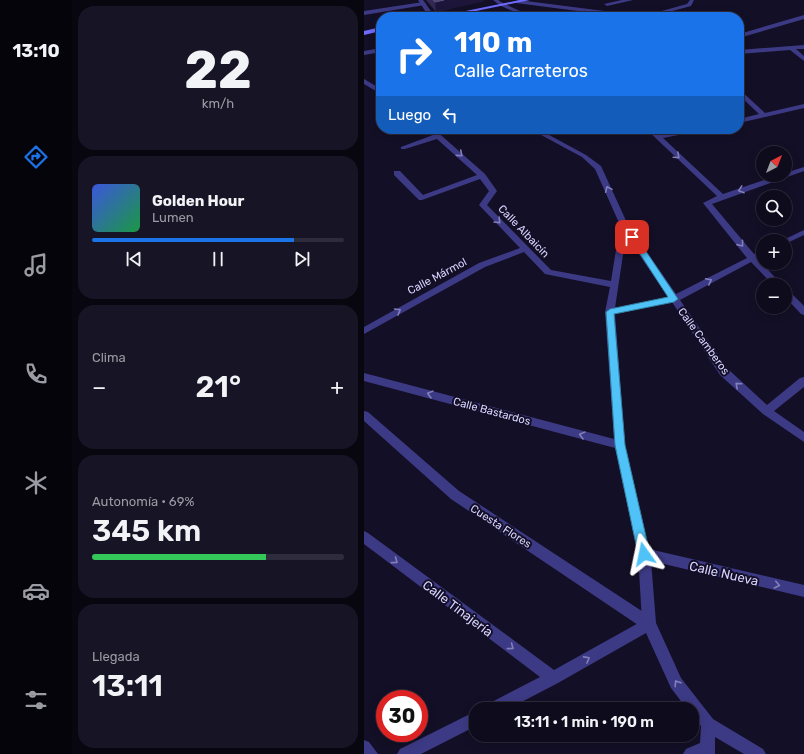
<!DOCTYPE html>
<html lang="es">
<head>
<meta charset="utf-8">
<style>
  :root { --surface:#0e0b1c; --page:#171425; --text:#f1f3f6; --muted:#9b9ba3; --line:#2e2b3b; --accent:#1a73e8 }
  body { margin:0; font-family:Rubik,sans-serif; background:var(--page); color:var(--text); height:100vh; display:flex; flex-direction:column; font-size:15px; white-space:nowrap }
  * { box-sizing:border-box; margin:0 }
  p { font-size:13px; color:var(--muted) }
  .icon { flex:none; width:22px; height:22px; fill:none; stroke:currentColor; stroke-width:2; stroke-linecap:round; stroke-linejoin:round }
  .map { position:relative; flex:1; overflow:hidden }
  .drawer { display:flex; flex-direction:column; gap:6px; padding:6px; background:#08060f; width:292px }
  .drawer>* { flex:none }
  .banner { position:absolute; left:12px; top:12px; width:368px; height:122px; border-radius:16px; box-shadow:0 2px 10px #0003,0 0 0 1px var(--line); background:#1a73e8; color:#fff; overflow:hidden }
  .needle { width:26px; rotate:42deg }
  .tools { position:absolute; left:392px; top:146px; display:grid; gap:8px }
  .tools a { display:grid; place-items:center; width:36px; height:36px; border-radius:50%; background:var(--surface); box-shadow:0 2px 10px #0003,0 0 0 1px var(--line); font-size:20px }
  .speed { position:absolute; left:12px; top:690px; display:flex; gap:8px; font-size:20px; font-weight:700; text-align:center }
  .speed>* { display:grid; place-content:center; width:52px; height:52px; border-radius:50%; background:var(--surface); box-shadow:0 2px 10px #0003,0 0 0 1px var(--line); line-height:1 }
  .speed .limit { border:6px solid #d22; background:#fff; color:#111 }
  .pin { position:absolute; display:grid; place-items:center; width:34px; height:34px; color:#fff; margin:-17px; border-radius:8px; box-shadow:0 2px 6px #0006 }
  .me { position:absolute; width:44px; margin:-22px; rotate:348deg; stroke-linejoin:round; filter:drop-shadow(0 0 3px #0008) }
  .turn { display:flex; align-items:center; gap:14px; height:84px; padding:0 12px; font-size:18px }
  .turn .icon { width:52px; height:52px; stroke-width:2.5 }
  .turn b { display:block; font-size:28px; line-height:34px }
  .then { display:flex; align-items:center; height:38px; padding:0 12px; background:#0003; gap:8px; font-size:15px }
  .big { font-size:30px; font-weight:600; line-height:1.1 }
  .drawer .tile { flex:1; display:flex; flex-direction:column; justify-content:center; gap:6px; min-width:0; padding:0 14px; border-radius:16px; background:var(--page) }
  .drawer .dial { align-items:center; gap:0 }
  .dial b { font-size:52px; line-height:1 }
  .song { display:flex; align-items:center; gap:12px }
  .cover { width:48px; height:48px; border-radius:6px; background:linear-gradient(135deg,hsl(230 70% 55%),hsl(140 70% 35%)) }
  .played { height:4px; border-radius:2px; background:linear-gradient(90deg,var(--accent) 80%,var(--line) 80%) }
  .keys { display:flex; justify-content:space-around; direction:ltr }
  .heat { display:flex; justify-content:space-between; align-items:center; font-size:22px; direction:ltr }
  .charge { height:6px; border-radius:3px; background:linear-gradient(90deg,#34c759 69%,var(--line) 0) }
  .trip { position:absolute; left:105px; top:702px; width:230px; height:40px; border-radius:16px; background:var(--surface); box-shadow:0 2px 10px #0003,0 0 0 1px var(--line); font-weight:600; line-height:40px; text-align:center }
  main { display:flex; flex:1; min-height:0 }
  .dock { display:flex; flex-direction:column; width:72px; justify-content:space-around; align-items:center; background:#06040b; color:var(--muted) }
  .dock .icon { width:28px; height:28px }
  .dock .current { color:var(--accent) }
  .dock b { font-size:18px; color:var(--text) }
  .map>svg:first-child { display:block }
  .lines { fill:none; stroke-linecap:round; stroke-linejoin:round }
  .pedestrian { fill:#3d3a85; fill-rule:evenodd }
  .minor { fill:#3d3a85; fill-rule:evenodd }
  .tertiary { fill:#3d3a85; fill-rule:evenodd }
  .secondary { fill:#6f6bff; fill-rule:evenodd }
  .wall { fill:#312854 }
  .shaded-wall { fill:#1d163a }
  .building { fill:#433a66; stroke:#5a527e }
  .oneway { stroke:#837fbc }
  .route { fill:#4fc3f7; stroke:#337fa1 }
  .labels { text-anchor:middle; stroke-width:4; stroke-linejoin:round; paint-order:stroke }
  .street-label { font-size:11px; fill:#d9d4ff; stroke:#130f26 }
  .near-street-label { font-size:13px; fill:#d9d4ff; stroke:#130f26 }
</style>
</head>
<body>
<main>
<nav class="dock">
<b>13:10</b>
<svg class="icon current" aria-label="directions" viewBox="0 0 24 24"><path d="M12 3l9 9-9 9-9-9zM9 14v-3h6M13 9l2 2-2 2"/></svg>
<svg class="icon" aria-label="music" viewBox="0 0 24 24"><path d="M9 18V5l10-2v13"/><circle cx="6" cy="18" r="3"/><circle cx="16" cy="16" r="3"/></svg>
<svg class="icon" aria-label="phone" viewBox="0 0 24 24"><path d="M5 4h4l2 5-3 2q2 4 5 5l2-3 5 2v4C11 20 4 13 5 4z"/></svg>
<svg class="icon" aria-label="climate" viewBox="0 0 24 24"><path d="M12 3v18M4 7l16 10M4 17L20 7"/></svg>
<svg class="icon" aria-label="car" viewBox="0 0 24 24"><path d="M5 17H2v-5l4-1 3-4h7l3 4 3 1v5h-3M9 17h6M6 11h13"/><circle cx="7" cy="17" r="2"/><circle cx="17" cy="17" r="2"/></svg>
<svg class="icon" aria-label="filters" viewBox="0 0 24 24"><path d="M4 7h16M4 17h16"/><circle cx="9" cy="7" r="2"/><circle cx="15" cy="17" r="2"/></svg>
</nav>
<section class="drawer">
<div class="tile dial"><b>22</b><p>km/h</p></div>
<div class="tile">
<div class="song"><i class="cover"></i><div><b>Golden Hour</b><p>Lumen</p></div></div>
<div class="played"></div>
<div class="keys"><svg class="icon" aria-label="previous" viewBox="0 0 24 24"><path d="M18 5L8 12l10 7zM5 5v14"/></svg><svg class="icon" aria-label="pause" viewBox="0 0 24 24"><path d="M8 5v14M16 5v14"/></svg><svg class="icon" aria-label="next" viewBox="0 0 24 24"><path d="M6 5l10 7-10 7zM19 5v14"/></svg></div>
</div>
<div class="tile"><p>Clima</p>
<div class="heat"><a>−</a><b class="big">21°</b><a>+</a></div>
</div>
<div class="tile"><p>Autonomía · 69%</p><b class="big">345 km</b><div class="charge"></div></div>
<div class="tile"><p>Llegada</p><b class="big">13:11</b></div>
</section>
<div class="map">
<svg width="440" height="754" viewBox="0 0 440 754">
  <rect width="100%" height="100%" fill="#130f26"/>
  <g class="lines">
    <path class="pedestrian" d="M0,411L4,412L95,491L290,619L292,624L290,629L285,631L280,629L87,499L0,421Z"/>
    <path class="minor" d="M154,0L272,15L275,17H260L152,3L151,2Z
      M258,0H269L243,6L240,4Z
      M326,0H330L327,6L301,13L307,17H301L294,12L323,4Z
      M59,2L62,4L61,5L0,15V11Z
      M137,4H141L169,17H162L137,6Z
      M97,12H101L107,17H101L97,14Z
      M440,15V19L375,38V34Z
      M440,45V49H432L440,56V61L426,50L375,54V50Z
      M17,48V52L0,55V51Z
      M0,79L17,89V94L0,84Z
      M375,89L401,113L440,104V108L375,123V119L395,114L375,95Z
      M63,129H70L121,174L133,191L123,205L187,270L247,281L256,225L231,169L218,157L166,129H174L222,155L237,166L264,225L312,294L383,258L339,203L353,196L282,129H289L295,135L324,129H338L335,131L299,138L359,194L415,175H421V173L440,167V171L348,204L390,254L399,250V256L394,259L418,285H409L387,262L316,300L364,369L403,405L436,378L440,377V387L410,411L440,432V442L399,414L356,375L308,302L251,314L261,445L285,549L440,585V597L287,561L292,623L317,678L349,719L399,749L402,754H380L351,737V754H319L322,749L336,743L337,726L328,715V709H323L307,688L282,633L194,683L144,709H122L124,704L176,677L0,544V531L4,533L190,670L278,621L274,554L251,448L0,381V373L250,439L241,312L246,287L181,274L160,252L121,267L0,334V327L115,263L156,248L115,205L125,191L116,179L58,200H55L30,175V171H36L59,195L113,175L73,139L41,149H37V147L69,135ZM262,235L304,297L251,308Z
      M440,230V235L421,244V241H417Z
      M421,289L424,290L440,306V315L437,314L421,297Z
      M112,711V726L57,754H33L36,749Z
      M0,740L5,742L14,754H0Z"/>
    <path class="tertiary" d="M54,0H59L71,17H65Z
      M129,0H134L142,5L137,6Z"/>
    <path class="secondary" d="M156,0H166L83,17H72Z
      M17,27V31L0,35V31Z"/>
  </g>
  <path class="wall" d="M62,0H120V1L72,12Z"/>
  <path class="shaded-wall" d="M80,0H120V1L72,12L71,2Z"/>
  <path class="building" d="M69,0H80L71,2Z"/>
  <defs><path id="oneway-chevron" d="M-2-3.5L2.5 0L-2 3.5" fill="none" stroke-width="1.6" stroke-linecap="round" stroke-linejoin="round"/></defs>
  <g class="oneway">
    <use href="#oneway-chevron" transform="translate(96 154) rotate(40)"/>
    <use href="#oneway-chevron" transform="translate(313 156) rotate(42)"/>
    <use href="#oneway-chevron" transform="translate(244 189) rotate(-114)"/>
    <use href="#oneway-chevron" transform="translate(377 190) rotate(161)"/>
    <use href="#oneway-chevron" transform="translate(134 221) rotate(46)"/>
    <use href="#oneway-chevron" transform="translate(377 244) rotate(51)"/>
    <use href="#oneway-chevron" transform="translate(345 281) rotate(-27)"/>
    <use href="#oneway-chevron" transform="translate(34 311) rotate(-30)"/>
    <use href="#oneway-chevron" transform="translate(374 385) rotate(-138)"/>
    <use href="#oneway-chevron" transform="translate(66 394) rotate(-165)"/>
    <use href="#oneway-chevron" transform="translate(218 435) rotate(-165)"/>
    <use href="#oneway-chevron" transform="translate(31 561) rotate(37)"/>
    <use href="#oneway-chevron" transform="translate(413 585) rotate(13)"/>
    <use href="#oneway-chevron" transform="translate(147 647) rotate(37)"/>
    <use href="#oneway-chevron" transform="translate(223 659) rotate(-29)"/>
    <use href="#oneway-chevron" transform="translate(313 683) rotate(-123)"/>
  </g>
  <path class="route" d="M266,235H271L314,299L310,302L250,314L261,445L286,554L284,558L280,559L276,558L274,554L251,445L242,312L246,309L304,297L265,237Z"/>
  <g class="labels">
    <g class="street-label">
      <text transform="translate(160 231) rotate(46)" y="4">Calle Albaicín</text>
      <text transform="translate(73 276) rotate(-28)" y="4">Calle Mármol</text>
      <text transform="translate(340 341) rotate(54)" y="4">Calle Camberos</text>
      <text transform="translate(128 411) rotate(15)" y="4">Calle Bastardos</text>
      <text transform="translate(137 526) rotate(33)" y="4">Cuesta Flores</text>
    </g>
    <g class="near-street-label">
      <text transform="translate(360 573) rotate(13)" y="5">Calle Nueva</text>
      <text transform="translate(94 608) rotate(37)" y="5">Calle Tinajería</text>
    </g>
  </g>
</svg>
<div class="tools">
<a><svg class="needle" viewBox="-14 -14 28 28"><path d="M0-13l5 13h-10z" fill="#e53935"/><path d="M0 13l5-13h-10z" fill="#9b9ba3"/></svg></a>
<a><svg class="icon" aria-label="search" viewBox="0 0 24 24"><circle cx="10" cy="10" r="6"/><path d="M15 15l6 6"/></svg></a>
<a>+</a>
<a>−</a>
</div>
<div class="speed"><div class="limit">30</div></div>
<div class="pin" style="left:268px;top:237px;background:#d93025"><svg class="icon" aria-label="arrive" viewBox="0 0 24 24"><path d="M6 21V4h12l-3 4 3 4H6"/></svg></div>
<svg class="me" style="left:280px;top:554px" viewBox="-20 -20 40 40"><path d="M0-17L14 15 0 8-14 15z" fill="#4fc3f7" stroke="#fff" stroke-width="4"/></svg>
<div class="trip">13:11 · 1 min · 190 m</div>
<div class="banner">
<div class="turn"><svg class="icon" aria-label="right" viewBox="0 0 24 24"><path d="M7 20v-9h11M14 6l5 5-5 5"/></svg><div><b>110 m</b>Calle Carreteros</div></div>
<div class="then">Luego<svg class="icon" aria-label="left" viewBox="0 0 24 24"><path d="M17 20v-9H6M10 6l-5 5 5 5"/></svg></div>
</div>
</div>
</main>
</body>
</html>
